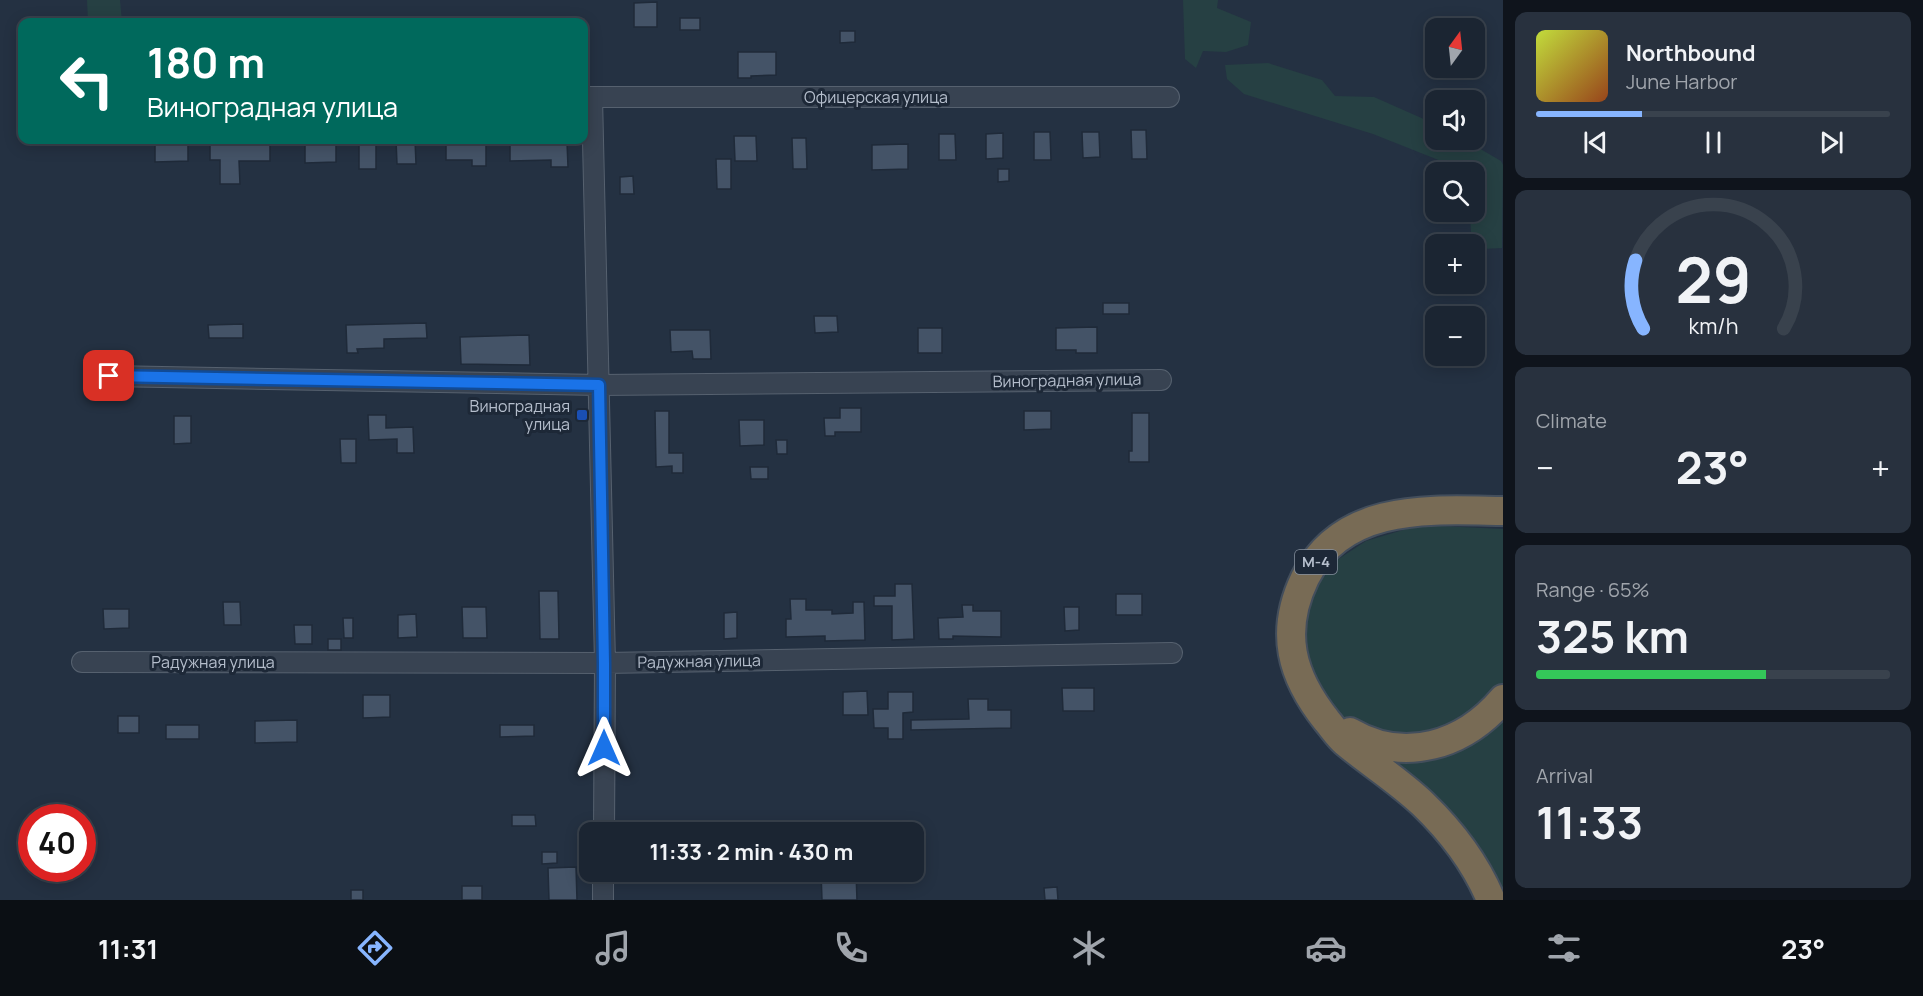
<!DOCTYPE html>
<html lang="en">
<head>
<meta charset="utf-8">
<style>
  :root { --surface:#1b2532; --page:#28313e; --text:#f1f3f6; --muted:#a0a5ac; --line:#39424d; --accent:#87b5ff }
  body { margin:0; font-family:Manrope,sans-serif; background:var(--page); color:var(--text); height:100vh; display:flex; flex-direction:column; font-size:22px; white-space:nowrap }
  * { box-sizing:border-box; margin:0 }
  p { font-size:20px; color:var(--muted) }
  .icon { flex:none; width:33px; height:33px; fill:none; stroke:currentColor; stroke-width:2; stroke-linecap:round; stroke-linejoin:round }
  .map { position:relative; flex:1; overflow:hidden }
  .side { display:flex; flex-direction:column; gap:12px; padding:12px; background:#0f141c; width:420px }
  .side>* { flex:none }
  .guide { position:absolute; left:18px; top:18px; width:570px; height:126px; border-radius:12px; box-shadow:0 3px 15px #0003,0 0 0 2px var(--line); background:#00695c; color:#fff; overflow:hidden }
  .needle { width:39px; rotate:15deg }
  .fabs { position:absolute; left:1425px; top:18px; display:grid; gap:12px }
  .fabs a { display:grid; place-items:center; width:60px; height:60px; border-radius:12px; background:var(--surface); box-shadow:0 3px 15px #0003,0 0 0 2px var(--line); font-size:30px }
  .speed { position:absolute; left:18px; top:804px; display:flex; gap:12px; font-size:30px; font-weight:700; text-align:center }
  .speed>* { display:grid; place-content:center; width:78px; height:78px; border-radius:50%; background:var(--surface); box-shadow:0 3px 15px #0003,0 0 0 2px var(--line); line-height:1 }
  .speed .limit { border:9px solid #d22; background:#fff; color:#111 }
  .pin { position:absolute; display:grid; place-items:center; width:51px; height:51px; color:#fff; margin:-26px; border-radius:12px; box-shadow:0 3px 9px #0006 }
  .me { position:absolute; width:66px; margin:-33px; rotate:0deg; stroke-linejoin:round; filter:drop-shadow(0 0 4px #0008) }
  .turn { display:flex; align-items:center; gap:21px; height:126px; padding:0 30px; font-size:27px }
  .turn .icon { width:78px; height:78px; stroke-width:2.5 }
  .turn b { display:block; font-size:42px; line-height:51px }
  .big { font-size:45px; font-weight:700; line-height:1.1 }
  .side .widget { flex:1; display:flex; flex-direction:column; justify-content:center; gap:9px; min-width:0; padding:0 21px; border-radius:12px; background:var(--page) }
  .side .dial { align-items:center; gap:0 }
  .dial svg { height:156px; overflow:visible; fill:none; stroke:var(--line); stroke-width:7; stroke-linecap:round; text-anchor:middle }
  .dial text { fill:var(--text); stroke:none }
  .song { display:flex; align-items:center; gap:18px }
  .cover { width:72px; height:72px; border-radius:9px; background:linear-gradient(135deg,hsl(70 70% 55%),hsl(20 70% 35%)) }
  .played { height:6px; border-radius:3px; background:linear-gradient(90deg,var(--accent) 30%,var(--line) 30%) }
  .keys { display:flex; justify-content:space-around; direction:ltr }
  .heat { display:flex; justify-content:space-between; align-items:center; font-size:33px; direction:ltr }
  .charge { height:9px; border-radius:4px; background:linear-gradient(90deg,#34c759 65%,var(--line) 0) }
  .trip { position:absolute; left:579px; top:822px; width:345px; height:60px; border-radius:12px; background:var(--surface); box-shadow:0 3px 15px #0003,0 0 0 2px var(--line); font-weight:700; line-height:60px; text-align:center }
  .tab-bar { display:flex; height:96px; justify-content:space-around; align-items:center; background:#0b0f14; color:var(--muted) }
  .tab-bar .icon { width:42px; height:42px }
  .tab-bar .selected { color:var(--accent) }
  .tab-bar b { font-size:27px; color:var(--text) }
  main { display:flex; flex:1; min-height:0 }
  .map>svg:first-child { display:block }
  .green { fill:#264043 }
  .building { fill:#445367; stroke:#1f2a39; stroke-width:1.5 }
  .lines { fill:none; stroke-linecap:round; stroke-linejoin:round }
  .minor-casing { stroke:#56616f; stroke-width:22 }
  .highway-casing { stroke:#434e5c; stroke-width:32 }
  .minor { stroke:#384352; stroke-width:20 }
  .highway { stroke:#786b55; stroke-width:28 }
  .route-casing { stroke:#114b97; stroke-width:15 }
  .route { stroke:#1a73e8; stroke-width:10 }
  .transit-dot { fill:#1a4fb4; stroke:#1d2837; stroke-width:2 }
  .labels { text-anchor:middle; stroke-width:6; stroke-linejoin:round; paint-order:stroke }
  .shield { fill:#1d2837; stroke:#87919f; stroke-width:1.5 }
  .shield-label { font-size:15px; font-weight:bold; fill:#b5becc }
  .street-label { font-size:16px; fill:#b5becc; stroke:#1d2837 }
  .poi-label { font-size:16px; fill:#b5becc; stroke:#1d2837; text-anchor:end }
</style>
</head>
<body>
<main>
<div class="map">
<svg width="1503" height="900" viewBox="0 0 1503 900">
  <rect width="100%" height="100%" fill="#243142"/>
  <path class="green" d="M87,0H120L122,22H88Z
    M1183,0H1218L1217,8L1251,22L1248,45L1226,52L1203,51L1196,68L1185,59Z
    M1268,63L1322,80L1335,96L1374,97L1435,124L1436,140H1465L1501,161L1503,165L1502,248L1482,249L1471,233L1470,212H1474V172H1457L1441,161L1373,134L1244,94L1227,79L1225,65Z
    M1420,525L1503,529V686L1482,713L1421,741L1355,728L1332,711L1312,682L1302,646L1308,600L1334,562L1366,541Z
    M1503,710V900L1375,759C1394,760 1432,762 1449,754C1465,747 1493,724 1503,710Z"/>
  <path class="building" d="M657,2V27H634V3Z
    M680,18H700V30H680Z
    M840,31H855V42L840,43Z
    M738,52H776V75L751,76V78H738Z
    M1131,130H1146L1147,159H1132Z
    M1034,132H1050L1051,160H1034Z
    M1082,132H1099L1100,157L1083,158Z
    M1003,133V158L986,159V134Z
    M939,134H955L956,160H939Z
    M734,136H756L757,161H735Z
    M792,138H806L807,169H793Z
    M396,140H415L416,164H397Z
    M471,142H486V166H472V160H446V145H471Z
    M567,142L568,167H551V160L510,161V144Z
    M155,144H188V161L155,162Z
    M270,144V161H239L240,184H220V160H210V145Z
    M908,144V169L872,170V145Z
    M305,145H336V162L305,163Z
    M359,145H376V169H359Z
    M716,159H731V189H717Z
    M998,169H1009V181L998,182Z
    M633,176L634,194H620V177Z
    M1103,303H1129V314H1103Z
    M814,316H837L838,332L815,333Z
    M426,323L427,338L384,339V348L357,349L358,353H347L346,325Z
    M243,324V338H209L208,325Z
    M1097,327V353H1076V350H1056V328Z
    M918,328H942V353H918Z
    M670,330H710L711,359H693L692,351L671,352Z
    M529,335L530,365L461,364L460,337Z
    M840,408H861V432H835V436H825L824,418H840Z
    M655,411H669V453H683V473H672V466L656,467Z
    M1024,411H1051V429L1024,430Z
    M1132,413H1149V462H1129V451H1132Z
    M368,415H386V428L413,427L414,453H397V439L369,440Z
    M174,416H191V443L174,444Z
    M739,420H764V445L740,446Z
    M340,439H356V463H341Z
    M776,440H787V454H777Z
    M750,467H768V479H751Z
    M895,584H912L914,639L892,640V606H874V596H895Z
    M539,591H558L559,639H540Z
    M1116,594H1142V615H1116Z
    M790,599H806V610H832V614L853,613V602H864L865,640L825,641V636L786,637V619H791Z
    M223,602H240L241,625H224Z
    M962,605H973V611H1001V637L953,636V639H939L938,618L963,617Z
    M462,607H486L487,638H463Z
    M1064,607H1079V630L1065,631Z
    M103,609H129V628L104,629Z
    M737,612V638L724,639V613Z
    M416,614L417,637L398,638V615Z
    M343,618H353V638H344Z
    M294,625H312V644H295Z
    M328,639H341V650H328Z
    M1062,688H1094V711H1063Z
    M867,691L868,715H843V692Z
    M888,692H913V712L903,713V739H888V728H874L873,709H888Z
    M363,695H390V717L363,718Z
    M968,699H988V710H1011V728L911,730V720L969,719Z
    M118,716H139V733H118Z
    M297,720V742L255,743V721Z
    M166,725H199V739H166Z
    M500,725H534V736L500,737Z
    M512,815H535L536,826H512Z
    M542,852H557V863L542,864Z
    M576,867L577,900H549L548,868Z
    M821,872H856L857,900H822Z
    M462,886H482V900H462Z
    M1057,887L1058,900H1045L1044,888Z
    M351,890H363V900H351Z"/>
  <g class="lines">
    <defs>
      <path id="minor" d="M584,97H1169
        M592,97L605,663L604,832
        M109,376L599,385L1161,380
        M82,662L605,663L1172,653
        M603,900V872"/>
      <path id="highway" d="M1350,732C1405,764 1464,745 1503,699
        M1491,900C1476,864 1451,831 1423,804C1399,781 1370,763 1345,742C1338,736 1333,728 1327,721C1291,676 1279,632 1305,578C1343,502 1432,510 1503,511"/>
    </defs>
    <use href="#minor" class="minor-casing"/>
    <use href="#highway" class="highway-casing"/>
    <use href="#minor" class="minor"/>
    <use href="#highway" class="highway"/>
  </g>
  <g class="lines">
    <defs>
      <path id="route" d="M109,376L599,385L604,663V748"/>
    </defs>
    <use href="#route" class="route-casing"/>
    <use href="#route" class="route"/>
  </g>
  <rect class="transit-dot" x="576" y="409" width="12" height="12" rx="3"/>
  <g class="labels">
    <rect class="shield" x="1295" y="550" width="42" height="24" rx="4.5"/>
    <g class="shield-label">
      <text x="1316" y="567">М-4</text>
    </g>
    <g class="street-label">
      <text x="876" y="103">Офицерская улица</text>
      <text transform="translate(1067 380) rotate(-1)" y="6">Виноградная улица</text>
      <text transform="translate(699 661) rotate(-1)" y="6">Радужная улица</text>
      <text x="213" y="668">Радужная улица</text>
    </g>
    <g class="poi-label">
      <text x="570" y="412">Виноградная<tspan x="570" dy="18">улица</tspan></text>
    </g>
  </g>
</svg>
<div class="fabs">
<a><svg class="needle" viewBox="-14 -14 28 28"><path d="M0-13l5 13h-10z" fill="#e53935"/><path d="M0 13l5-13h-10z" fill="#a0a5ac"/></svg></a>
<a><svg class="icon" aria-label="sound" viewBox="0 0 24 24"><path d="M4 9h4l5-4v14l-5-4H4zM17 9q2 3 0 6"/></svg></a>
<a><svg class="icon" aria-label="search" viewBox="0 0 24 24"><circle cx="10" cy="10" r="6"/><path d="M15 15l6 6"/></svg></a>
<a>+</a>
<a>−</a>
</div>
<div class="speed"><div class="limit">40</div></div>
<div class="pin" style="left:109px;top:376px;background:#d93025"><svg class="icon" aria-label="arrive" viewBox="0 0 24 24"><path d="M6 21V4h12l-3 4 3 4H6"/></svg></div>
<svg class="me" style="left:604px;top:748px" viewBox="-20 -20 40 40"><path d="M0-17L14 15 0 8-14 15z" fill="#1a73e8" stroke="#fff" stroke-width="4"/></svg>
<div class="trip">11:33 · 2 min · 430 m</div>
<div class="guide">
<div class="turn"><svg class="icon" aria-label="left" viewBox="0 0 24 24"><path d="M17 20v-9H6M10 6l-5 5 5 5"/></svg><div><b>180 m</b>Виноградная улица</div></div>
</div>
</div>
<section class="side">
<div class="widget">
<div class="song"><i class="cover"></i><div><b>Northbound</b><p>June Harbor</p></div></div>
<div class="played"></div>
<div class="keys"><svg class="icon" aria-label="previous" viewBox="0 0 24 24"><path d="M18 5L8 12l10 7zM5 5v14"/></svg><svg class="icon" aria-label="pause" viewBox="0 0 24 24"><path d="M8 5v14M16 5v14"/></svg><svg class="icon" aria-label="next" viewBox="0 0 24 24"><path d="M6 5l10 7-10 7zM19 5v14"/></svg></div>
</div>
<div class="widget dial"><svg viewBox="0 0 100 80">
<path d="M14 69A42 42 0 1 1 86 69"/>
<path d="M14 69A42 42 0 0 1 10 34" stroke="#87b5ff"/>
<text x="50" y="56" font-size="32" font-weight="700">29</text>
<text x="50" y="72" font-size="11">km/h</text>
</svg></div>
<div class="widget"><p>Climate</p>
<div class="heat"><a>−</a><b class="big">23°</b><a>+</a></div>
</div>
<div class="widget"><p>Range · 65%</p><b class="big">325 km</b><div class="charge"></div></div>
<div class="widget"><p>Arrival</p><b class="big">11:33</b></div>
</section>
</main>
<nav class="tab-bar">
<b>11:31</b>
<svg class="icon selected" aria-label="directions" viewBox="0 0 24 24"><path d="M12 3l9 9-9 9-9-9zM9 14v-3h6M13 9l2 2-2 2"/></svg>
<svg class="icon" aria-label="music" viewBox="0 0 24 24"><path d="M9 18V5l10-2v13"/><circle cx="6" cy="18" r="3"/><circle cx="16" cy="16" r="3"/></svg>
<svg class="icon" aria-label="phone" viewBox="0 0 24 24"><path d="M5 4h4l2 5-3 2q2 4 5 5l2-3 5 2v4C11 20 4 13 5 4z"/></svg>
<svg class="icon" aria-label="climate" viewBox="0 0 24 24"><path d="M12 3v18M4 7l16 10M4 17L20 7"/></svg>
<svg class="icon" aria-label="car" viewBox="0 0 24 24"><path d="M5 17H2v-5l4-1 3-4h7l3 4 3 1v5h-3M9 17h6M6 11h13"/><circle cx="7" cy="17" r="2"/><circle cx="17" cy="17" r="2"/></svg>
<svg class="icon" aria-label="filters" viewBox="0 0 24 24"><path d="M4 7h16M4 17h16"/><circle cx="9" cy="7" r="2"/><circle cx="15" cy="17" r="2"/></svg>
<b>23°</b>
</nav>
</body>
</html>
